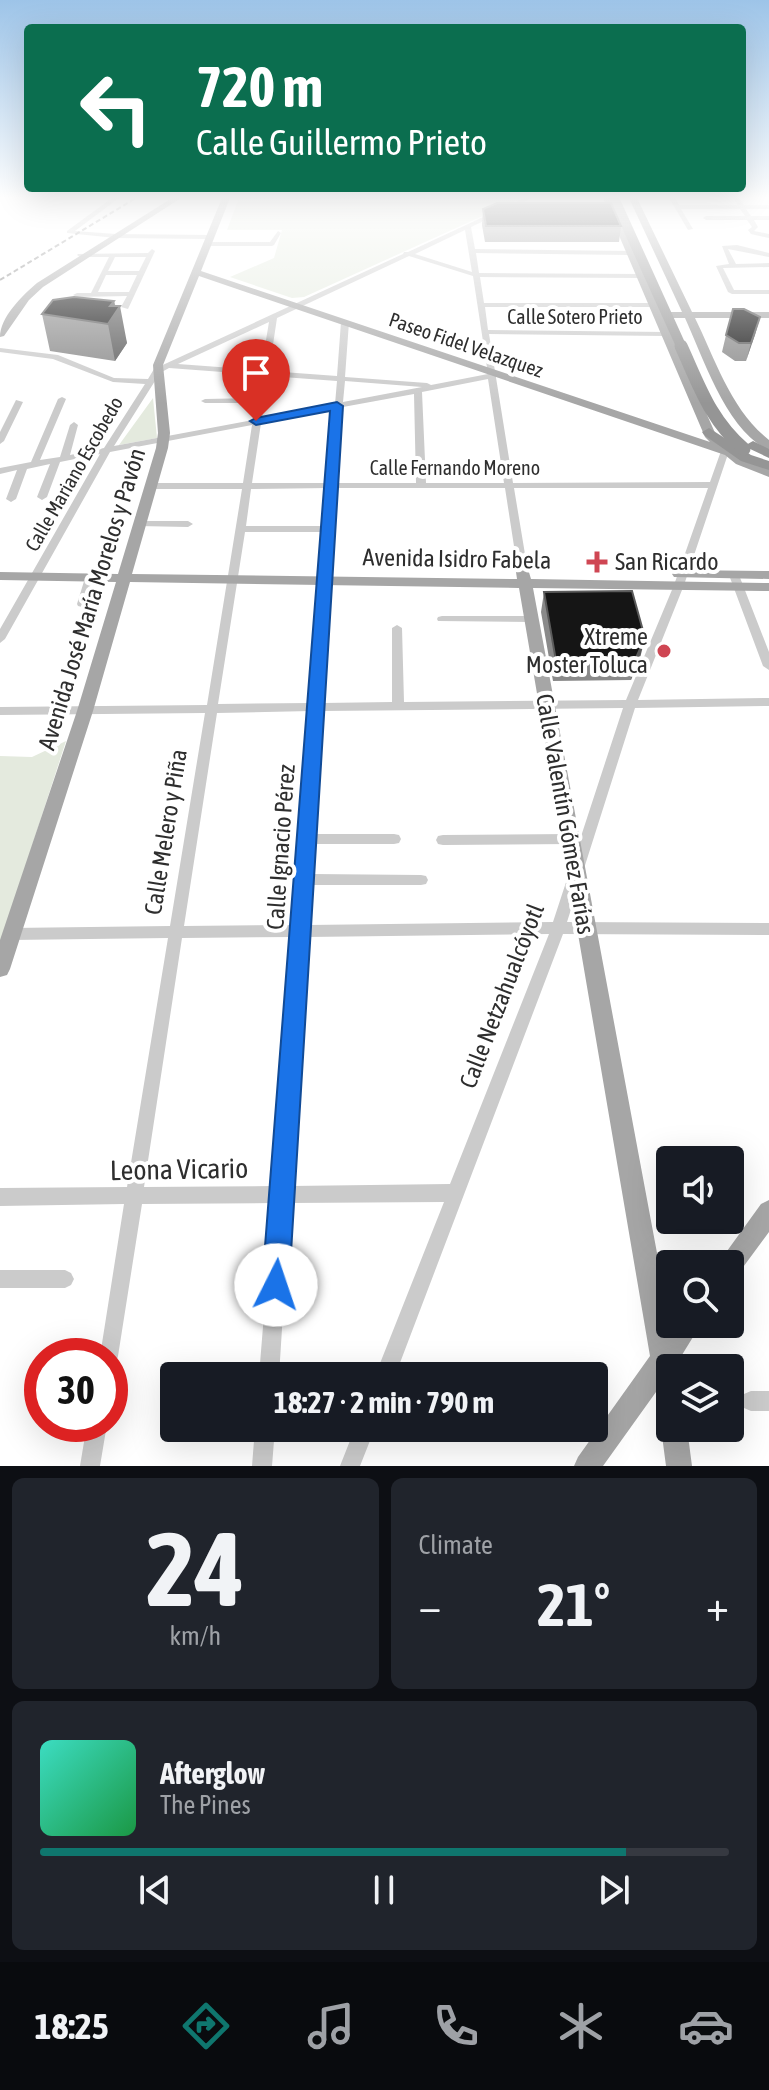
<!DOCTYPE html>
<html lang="en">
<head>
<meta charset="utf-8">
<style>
  :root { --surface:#171b24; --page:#20242c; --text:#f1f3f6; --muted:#9ea1a6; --line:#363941; --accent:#0f766e }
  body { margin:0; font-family:"Asap Condensed",sans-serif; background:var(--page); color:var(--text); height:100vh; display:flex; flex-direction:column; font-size:30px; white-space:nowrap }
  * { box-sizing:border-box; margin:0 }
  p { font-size:26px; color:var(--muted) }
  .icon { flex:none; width:44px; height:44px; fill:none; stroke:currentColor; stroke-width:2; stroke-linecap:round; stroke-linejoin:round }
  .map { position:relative; height:1466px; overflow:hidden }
  .side { display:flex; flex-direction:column; gap:12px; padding:12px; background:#0d0f14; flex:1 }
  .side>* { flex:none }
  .guide { position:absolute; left:24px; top:24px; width:722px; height:168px; border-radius:8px; box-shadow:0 8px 32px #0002; background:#0b6e4f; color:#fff; overflow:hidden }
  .controls { position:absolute; left:656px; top:1146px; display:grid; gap:16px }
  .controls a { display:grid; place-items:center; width:88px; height:88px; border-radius:8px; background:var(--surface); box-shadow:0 8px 32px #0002; font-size:40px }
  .speed { position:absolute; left:24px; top:1338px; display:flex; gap:16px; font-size:40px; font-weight:700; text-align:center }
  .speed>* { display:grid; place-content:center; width:104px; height:104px; border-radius:50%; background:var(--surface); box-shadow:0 8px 32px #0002; line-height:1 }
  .speed .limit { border:12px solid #d22; background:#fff; color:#111 }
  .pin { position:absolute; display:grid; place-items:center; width:68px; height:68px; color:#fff; margin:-82px -34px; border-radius:50% 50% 50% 0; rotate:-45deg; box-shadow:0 0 8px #0007 }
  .pin .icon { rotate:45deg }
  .me { position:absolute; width:88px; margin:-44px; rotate:4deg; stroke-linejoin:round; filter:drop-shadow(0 0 6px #0008) }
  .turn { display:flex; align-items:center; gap:28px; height:168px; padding:0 40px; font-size:36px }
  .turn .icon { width:104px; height:104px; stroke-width:2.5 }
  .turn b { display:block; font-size:56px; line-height:68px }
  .big { font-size:60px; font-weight:700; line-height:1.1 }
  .side .card { flex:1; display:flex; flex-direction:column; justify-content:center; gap:12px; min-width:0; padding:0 28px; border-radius:12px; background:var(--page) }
  .side .dial { align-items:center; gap:0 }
  .dial b { font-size:104px; line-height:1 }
  .song { display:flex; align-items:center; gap:24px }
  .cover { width:96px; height:96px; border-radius:12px; background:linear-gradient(135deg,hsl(170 70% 55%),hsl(140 70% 35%)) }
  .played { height:8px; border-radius:4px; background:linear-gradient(90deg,var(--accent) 85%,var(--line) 85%) }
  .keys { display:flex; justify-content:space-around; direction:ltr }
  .heat { display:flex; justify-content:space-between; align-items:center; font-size:44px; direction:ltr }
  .side .tiles { flex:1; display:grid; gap:12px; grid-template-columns:1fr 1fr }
  .card:last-child { grid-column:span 2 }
  .trip { position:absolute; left:160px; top:1362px; width:448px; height:80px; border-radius:8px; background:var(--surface); box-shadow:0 8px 32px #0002; font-weight:700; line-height:80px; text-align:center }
  .tab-bar { display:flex; height:128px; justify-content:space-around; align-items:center; background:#090b0e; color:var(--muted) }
  .tab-bar .icon { width:56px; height:56px }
  .tab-bar .active { color:var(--accent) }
  .tab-bar b { font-size:36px; color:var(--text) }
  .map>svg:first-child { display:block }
  .green { fill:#e4eade }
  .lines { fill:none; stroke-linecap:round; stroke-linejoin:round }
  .minor { fill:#cbcbcb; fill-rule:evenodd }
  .major { fill:#a6a6a6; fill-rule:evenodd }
  .highway { fill:#959595; fill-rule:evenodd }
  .rail { stroke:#838383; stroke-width:2; stroke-dasharray:5 3; stroke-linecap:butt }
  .highway-bridge-far1 { stroke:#959595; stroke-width:10 }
  .highway-bridge { stroke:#959595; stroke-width:13 }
  .wall { fill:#8a8a8a }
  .shaded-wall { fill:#5b5b5b }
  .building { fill:#151515; stroke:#5b5b5b; stroke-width:2 }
  .route { fill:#1a73e8; stroke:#114b97; stroke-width:2 }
  .poi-dot { fill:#cf4653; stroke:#fff; stroke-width:3 }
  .labels { text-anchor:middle; stroke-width:8; stroke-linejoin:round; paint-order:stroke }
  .far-street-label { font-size:20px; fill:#2e2e2e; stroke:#fff }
  .street-label { font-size:24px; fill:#2e2e2e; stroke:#fff }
  .poi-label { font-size:24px; fill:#2e2e2e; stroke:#fff; text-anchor:start }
  .near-street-label { font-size:28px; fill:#2e2e2e; stroke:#fff }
</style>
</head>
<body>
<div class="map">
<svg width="769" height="1466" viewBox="0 0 769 1466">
  <rect width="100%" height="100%" fill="#fff"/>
  <path class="green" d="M239,198H522L304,297L292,298L230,277L274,258L282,230H227Z
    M153,398L157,438L119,445Z
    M66,741L0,945V756L32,757Z"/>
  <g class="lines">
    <path class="minor" d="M112,198H119L75,231L116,234L210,235L213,237L210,239L116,238L67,233V231Z
      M524,198H532L471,227L475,249L631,251L634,253L631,255L476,253L479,273L642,274L645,276L642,278L480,277L484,303H652L656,305L652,307H485L488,330L665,332L669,334L665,336L489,334L513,483L710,482L721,451L725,448L728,449L729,451L684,585L638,700L769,698V706L635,708L567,922L769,923V935L563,934L395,1376H375L444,1202L290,1203L279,1376H259L273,1203L142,1204L118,1356L116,1363L110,1365V1356H100L124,1204L0,1206V1188L127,1187L168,938L11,940L6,938L4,934L6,930L11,928L170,926L205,713L0,715V707L207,705L242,489H152L147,486L152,483H243L252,425L110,452L5,639L0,643V629L100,454L60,462L47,497L42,500L37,497L50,464L27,469L16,499L11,502L6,499L17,470L0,474V468L31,462L58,399L62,397L66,399L40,460L60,457L70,425L74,422L78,425L70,455L104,448L145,384L113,382L53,359L0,352V348L58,355L114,378L148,379L154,369L403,254L404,252H408ZM465,230L472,272L415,254ZM409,256L473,276L488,374L431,385L427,383L345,377L349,322L345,320L341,322L337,376L269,371L277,318ZM269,322L261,370L178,364ZM169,368L261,375L257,398L205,399L201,401L205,403H256L253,420L114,446L160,373ZM269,376L337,381L335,404L262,418ZM488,379L504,483H426L422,392ZM345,381L422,387L343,402ZM414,394L416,483H338L343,407ZM335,409L329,483H252L261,423ZM328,488L325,526H246L251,489ZM338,488H505L518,572L523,575L528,572L514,488H708L674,585L626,700L404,702L402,628L397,625L392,628V702L323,703ZM245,532H325L312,703L218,704ZM623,708L553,922L309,925L311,885H421L426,884L428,880L426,876L421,875L312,874L314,844H394L399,843L401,839L399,835L394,834H315L323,711ZM311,711L294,925L184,926L217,713ZM549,934L450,1184L291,1186L308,937ZM294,937L274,1186L144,1187L182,938Z
      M669,198H675L679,205H738L733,198H739L744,205H769V209H746L751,216H769V220H754L758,227L754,231L769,234V238L751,234L748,230L752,227L747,220H706L703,218L706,216H745L740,209H681L693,229L688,230Z
      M278,231L281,233L274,245L272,246H207L204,244L207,242H270Z
      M737,245L769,253V257L728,249L736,264L769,263V267L723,268L734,290H769V294H732L728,292L716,266L729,264L722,246Z
      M152,249L155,251L128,309L121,307L127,296L77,297L73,295L77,293H91L109,257H80L77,255L78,254L148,253ZM115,257H146L139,271H108ZM106,275H137L129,292H98Z
      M16,400L23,402L4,441L0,444V432Z
      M141,521H188L193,524L188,527L138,526V522Z
      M734,572L739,575L769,652V670L763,666L729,575Z
      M90,575L95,578L87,604L82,607L78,606L77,604L85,578Z
      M442,616H531L536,619L531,622L438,621L437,619L438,617Z
      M571,834L576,835L578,839L576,843L571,844L443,845L438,844L436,840L438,836L443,835Z
      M0,1270H65L71,1273L74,1279L71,1285L65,1288H0Z
      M751,1391H769V1411H751L744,1408L741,1401L744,1394Z
      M87,1424H107L100,1466H80Z
      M255,1428H275L272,1466H252Z
      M355,1428H375L360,1466H340Z"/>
    <path class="major" d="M172,198H181L43,287L29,300L4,336L0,337C0,317 22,296 37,283Z
      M222,198H230L201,271L710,442L705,437L603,198H611L662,312H682L629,198H637L692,312H769V318H695C716,361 731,410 769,440V450C727,432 703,357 685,318H664L716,435L744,458L769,469V477L736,464L725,455L199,276L163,365L170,433L168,448L132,574L517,579L516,572L523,568L528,569L531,579L769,583V591L533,588L671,1328L674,1324H701L677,1363V1368H670V1414L661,1410L656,1392L603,1466H574L578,1457L650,1356L519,588L130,582L93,711L10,969L7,975L0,977V940L77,711L116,582L0,580V572L118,574L156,448L158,433L153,365Z
      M679,570L769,571V579L674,577L672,574L674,571Z
      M769,1200V1232L738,1274L730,1278V1264H719L722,1258L761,1204Z
      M670,1417V1428H687L692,1466H666L661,1428L665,1419Z"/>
    <path class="highway" d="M709,428L751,455L769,461V470L741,461L704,435L702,432Z
      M753,441L769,449V458L748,448L746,445Z"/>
    <path class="rail" d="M0,280L136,198"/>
    <path class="highway-bridge-far1" d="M614,198L682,348"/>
    <path class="highway-bridge" d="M681,346C699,385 710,420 744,449"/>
  </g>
  <path class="wall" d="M483,209L621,226L619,242H485L482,225Z
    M114,301L127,343L115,361L50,351L42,314Z
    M760,317L746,361H735L722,352L726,335Z
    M544,592L640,658L631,680L553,681L541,612Z"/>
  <path class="shaded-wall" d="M114,301L116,312L120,306L127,343L115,361L108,324L110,306Z
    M760,317L755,335L746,361L751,343Z
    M645,638L640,658L631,680L635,660Z"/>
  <path class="building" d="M497,203H611L621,226H486L483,209Z
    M74,297L114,301L110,306H120L108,324L42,314L53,300Z
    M733,309H744L760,317L751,343H739L726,335Z
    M632,591L645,638L635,660L556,661L544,592Z"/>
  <linearGradient id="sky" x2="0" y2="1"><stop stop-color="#9dc4e8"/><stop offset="0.49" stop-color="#fff"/><stop offset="1" stop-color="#fff" stop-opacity="0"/></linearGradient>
  <rect width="769" height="403" fill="url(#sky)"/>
  <path class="route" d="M337,402L343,406L289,1285L285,1295L276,1299L266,1295L262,1285L330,411L256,425L250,421L256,418Z"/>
  <g class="poi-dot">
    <path d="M593 550h8v8h8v8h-8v8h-8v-8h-8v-8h8z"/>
    <circle cx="664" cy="651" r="8"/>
  </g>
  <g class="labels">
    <g class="far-street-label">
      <text x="575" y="324">Calle Sotero Prieto</text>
      <text transform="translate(466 345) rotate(19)" y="7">Paseo Fidel Velazquez</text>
      <text x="455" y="475">Calle Fernando Moreno</text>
      <text transform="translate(74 474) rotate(-60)" y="7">Calle Mariano Escobedo</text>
    </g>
    <g class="street-label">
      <text transform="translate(457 559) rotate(1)" y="8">Avenida Isidro Fabela</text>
      <text transform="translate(92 599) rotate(-73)" y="8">Avenida José María Morelos y Pavón</text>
      <text transform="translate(565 814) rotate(80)" y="8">Calle Valentín Gómez Farías</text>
      <text transform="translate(166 832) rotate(-81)" y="8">Calle Melero y Piña</text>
      <text transform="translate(281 847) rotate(-86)" y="8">Calle Ignacio Pérez</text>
      <text transform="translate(502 996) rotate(-69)" y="8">Calle Netzahualcóyotl</text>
    </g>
    <g class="poi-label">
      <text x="615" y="570">San Ricardo</text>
      <text x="648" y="645" text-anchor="end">Xtreme<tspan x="648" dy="28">Moster Toluca</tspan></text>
    </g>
    <g class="near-street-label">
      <text transform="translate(179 1169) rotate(-1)" y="10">Leona Vicario</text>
    </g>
  </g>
</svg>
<div class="controls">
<a><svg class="icon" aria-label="sound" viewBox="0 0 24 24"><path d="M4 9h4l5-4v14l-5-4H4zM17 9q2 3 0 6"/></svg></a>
<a><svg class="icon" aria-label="search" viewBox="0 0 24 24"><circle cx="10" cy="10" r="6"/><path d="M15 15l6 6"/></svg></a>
<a><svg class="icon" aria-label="layers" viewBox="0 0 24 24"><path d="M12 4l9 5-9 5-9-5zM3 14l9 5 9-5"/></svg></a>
</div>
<div class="speed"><div class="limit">30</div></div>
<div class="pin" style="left:256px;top:421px;background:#d93025"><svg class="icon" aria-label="arrive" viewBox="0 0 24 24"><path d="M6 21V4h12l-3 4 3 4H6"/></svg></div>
<svg class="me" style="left:276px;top:1285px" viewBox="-20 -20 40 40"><circle r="19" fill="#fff"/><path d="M0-13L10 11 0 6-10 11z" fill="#1a73e8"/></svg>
<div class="trip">18:27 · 2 min · 790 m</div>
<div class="guide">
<div class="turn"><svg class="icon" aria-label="left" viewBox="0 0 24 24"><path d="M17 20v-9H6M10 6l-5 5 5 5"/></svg><div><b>720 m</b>Calle Guillermo Prieto</div></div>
</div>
</div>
<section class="side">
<div class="tiles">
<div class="card dial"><b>24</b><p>km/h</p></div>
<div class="card"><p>Climate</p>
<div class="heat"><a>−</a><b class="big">21°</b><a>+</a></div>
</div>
<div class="card">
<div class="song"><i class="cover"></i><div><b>Afterglow</b><p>The Pines</p></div></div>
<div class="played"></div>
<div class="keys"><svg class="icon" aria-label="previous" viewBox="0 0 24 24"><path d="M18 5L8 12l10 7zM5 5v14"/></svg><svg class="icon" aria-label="pause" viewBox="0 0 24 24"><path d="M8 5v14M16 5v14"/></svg><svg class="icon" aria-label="next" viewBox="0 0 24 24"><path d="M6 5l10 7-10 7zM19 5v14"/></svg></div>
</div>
</div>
</section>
<nav class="tab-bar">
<b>18:25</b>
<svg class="icon active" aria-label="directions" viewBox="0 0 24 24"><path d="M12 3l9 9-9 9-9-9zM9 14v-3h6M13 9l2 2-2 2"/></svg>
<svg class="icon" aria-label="music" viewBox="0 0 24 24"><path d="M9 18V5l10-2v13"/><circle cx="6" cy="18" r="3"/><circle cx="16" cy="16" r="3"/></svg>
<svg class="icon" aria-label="phone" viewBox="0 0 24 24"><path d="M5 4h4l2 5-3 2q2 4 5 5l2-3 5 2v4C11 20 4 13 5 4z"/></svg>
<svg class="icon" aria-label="climate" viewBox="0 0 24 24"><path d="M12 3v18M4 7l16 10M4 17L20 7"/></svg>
<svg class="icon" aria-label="car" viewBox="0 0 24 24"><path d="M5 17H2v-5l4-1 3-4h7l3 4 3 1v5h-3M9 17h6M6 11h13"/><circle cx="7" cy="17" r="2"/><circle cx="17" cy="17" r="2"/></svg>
</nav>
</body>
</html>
